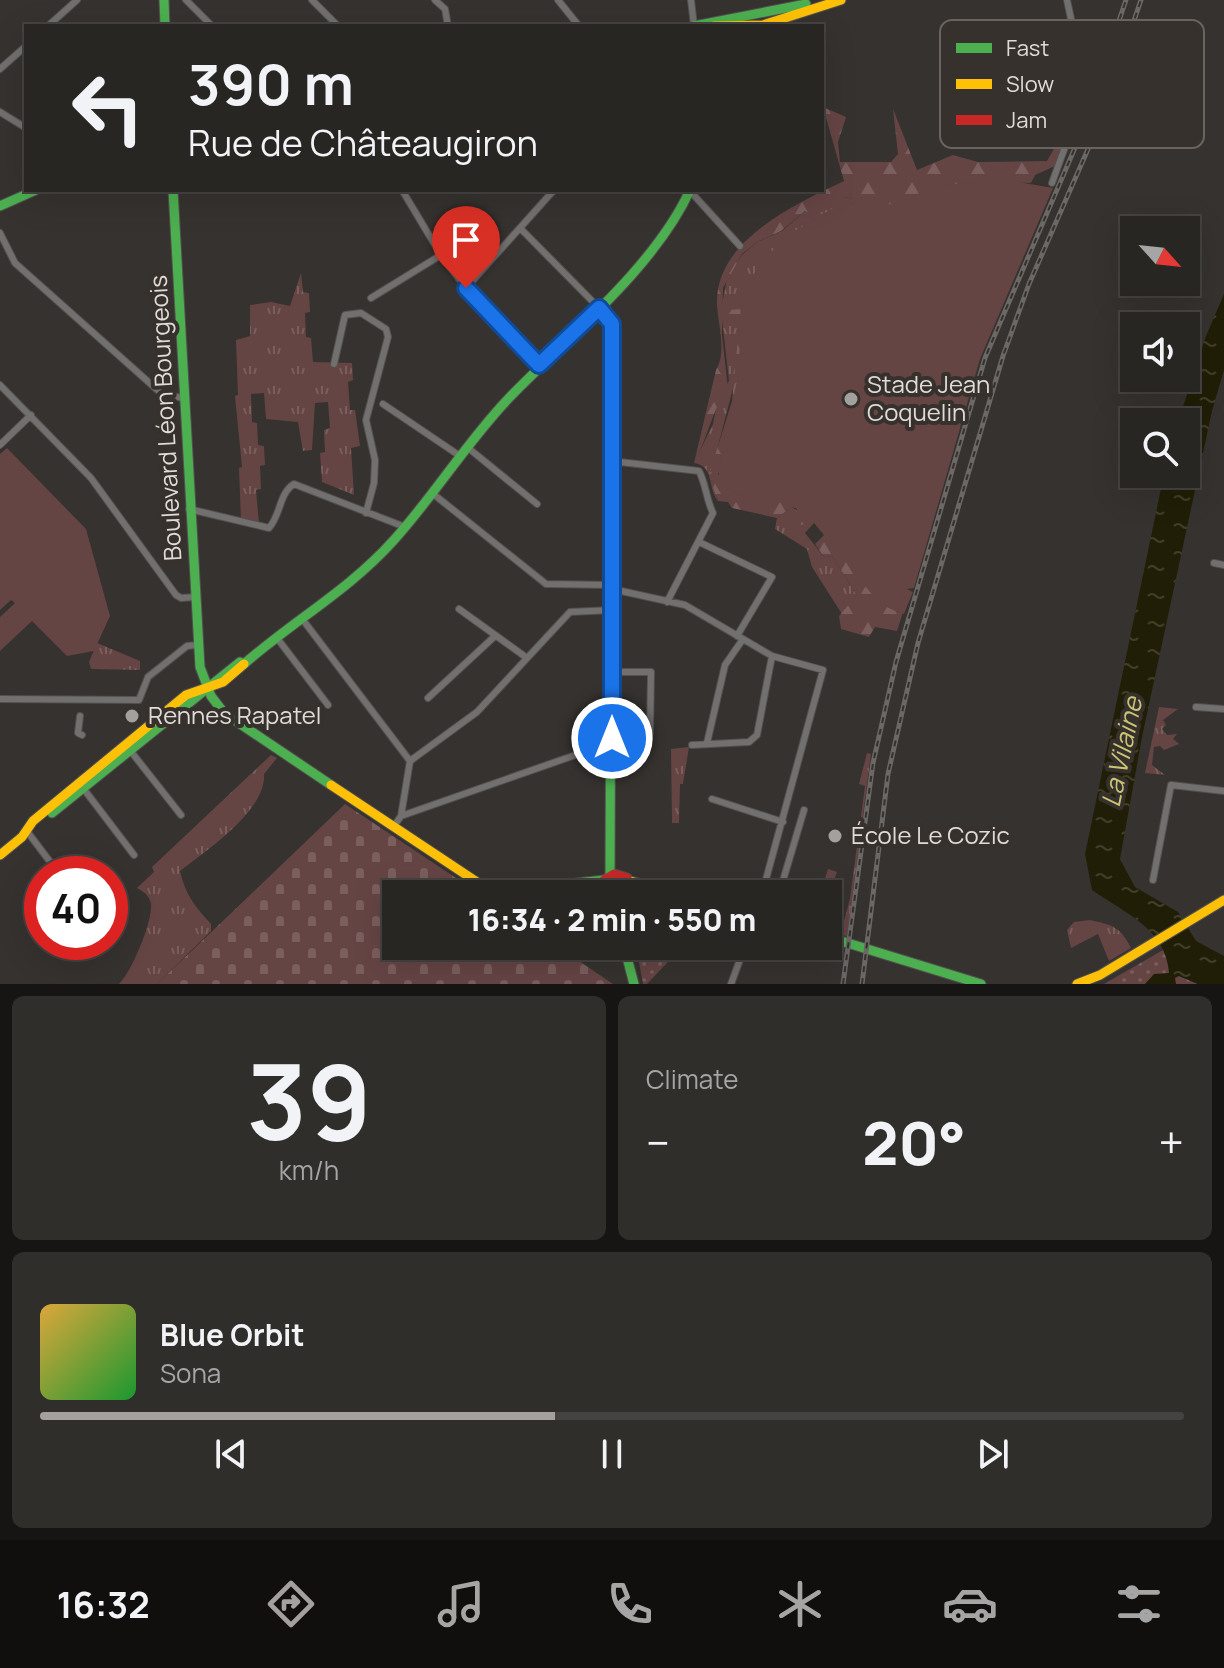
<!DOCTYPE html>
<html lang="en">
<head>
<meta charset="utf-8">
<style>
  :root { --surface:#282623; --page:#302e2b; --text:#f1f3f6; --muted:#a5a5a6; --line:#444341; --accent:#a4a09d }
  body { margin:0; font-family:Manrope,sans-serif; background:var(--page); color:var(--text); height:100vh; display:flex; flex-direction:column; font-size:30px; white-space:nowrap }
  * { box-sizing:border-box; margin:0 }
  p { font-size:26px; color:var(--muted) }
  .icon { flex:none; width:44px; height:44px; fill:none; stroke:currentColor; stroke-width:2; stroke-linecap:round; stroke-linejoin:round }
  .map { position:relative; height:984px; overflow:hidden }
  .sheet { display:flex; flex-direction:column; gap:12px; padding:12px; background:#161513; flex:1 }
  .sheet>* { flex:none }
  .top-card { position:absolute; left:24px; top:24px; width:800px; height:168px; border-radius:0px; box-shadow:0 8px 32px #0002,0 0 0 2px var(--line); background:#282623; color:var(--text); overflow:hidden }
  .needle { width:52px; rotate:117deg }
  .fabs { position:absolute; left:1120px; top:216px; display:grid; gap:16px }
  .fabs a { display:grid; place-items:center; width:80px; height:80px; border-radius:0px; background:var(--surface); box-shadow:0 8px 32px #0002,0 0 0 2px var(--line); font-size:40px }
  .speed { position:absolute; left:24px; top:856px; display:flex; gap:16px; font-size:40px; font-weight:700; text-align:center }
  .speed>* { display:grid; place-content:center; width:104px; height:104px; border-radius:50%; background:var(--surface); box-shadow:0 8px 32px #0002,0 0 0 2px var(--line); line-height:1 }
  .speed .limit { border:12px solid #d22; background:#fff; color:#111 }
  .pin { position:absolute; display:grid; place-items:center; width:68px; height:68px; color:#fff; margin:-82px -34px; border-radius:50% 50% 50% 0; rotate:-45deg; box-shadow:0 0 8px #0007 }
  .pin .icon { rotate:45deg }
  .me { position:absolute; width:88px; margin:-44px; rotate:0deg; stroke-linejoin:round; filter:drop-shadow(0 0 6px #0008) }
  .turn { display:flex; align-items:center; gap:28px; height:168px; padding:0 32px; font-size:36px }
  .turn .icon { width:104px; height:104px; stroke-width:2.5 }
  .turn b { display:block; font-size:56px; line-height:68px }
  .big { font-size:60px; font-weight:800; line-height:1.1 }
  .sheet .tile { flex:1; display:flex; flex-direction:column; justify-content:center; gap:12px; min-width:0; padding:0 28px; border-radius:12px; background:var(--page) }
  .sheet .dial { align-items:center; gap:0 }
  .dial b { font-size:104px; line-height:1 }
  .song { display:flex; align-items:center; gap:24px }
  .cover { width:96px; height:96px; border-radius:12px; background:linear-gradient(135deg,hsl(40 70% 55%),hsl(130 70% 35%)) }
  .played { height:8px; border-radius:4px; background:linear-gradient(90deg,var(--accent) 45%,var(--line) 45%) }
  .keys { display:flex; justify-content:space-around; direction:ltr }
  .heat { display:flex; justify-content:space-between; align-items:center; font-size:44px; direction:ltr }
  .sheet .tiles { flex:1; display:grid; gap:12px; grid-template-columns:1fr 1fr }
  .tile:last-child { grid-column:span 2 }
  .trip { position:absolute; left:382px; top:880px; width:460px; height:80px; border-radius:0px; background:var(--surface); box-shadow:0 8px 32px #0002,0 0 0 2px var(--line); font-weight:800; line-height:80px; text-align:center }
  .menu { display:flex; height:128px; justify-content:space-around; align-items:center; background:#100f0e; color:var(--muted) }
  .menu .icon { width:56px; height:56px }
  .menu .selected { color:var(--accent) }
  .menu b { font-size:36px; color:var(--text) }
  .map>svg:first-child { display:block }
  .grass { fill:url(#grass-tufts) }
  .forest { fill:url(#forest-firs) }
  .cemetery { fill:url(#cemetery-stones) }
  .park { fill:url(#park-dots) }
  .pitch { fill:#654444 }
  .water { fill:url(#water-ripples) }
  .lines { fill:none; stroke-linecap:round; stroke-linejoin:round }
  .street-casing { stroke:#53504e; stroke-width:8 }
  .fast-casing { stroke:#53504e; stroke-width:11 }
  .slow-casing { stroke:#53504e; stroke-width:11 }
  .jam-casing { stroke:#53504e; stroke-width:11 }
  .street { stroke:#72706f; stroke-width:6 }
  .fast { stroke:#4caf50; stroke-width:9 }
  .slow { stroke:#ffc107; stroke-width:9 }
  .jam { stroke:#c62828; stroke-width:9 }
  .rail-casing { stroke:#6b6866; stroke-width:5 }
  .rail { stroke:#37312d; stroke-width:2; stroke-dasharray:6; stroke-linecap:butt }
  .route-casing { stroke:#114b97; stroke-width:20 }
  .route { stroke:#1a73e8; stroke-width:14 }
  .poi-dot { fill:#a4a09d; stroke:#37312d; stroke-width:3 }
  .labels { text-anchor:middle; stroke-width:8; stroke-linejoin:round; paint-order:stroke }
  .poi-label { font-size:24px; fill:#dfdbd8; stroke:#37312d; text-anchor:start }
  .street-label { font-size:24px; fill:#dfdbd8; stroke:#37312d }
  .water-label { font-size:26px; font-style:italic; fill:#cbc475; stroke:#37312d }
  .key { fill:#37312d; stroke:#696460; stroke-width:2 }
  .key-label { font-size:22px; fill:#dfdbd8 }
</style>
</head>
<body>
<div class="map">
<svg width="1224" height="984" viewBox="0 0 1224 984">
  <defs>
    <pattern id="grass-tufts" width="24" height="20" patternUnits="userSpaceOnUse" patternTransform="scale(2)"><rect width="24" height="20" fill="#654444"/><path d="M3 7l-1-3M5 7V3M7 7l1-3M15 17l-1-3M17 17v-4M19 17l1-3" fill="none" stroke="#7b5e5e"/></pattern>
    <pattern id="forest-firs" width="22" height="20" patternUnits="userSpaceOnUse" patternTransform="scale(2)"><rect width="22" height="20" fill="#654444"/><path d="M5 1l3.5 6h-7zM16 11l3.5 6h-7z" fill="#7b5e5e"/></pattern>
    <pattern id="cemetery-stones" width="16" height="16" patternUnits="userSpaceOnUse" patternTransform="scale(2)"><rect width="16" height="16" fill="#654444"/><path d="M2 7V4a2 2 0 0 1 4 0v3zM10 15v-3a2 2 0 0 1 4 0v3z" fill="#7b5e5e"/></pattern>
    <pattern id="park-dots" width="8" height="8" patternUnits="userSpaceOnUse" patternTransform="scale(2)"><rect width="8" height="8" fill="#654444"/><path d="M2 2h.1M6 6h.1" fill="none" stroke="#7b5e5e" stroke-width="1.8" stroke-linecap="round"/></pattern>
    <pattern id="water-ripples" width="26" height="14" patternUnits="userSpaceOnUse" patternTransform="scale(2)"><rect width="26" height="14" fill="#211e07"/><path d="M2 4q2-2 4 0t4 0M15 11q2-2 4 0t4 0" fill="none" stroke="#413e2a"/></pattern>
  </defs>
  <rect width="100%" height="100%" fill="#35322f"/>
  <path class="grass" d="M844,197L853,199V203L841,206L739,328L738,369L718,446V479L713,488L718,501C707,488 715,466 694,463L713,424L718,399L729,381L721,310L727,278L742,255L757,242L782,231L805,211Z
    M301,273L303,292L309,293L310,312L305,313L306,337L311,338L313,362L352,363L353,380L348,382L350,410H355L360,446L351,448L354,495L322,482L320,453L325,452L324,430L330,428L328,402L315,403L312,450L303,451L298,422L266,419L264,393L251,394L252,422L257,423L258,445L264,446L265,465L260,466L261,489L256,490L259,524L241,520L239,468L242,467L235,396L238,395L236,340L250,336V305L271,302L290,306Z
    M792,507L814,523L805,533L824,557L832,556L857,595L842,614L812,567L807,549L775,529L777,518Z
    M97,643L140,661V670L91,669L89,662Z
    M1159,707L1178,709L1163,720L1166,725L1162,729L1167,735L1177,734L1173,739L1183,747L1179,744L1164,750L1160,746L1154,747L1152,765L1165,775L1145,773Z
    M689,747L683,784H680L679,823H672L671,749Z
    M867,753L871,754L847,937L841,933L850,898L865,786L859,784Z
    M271,755L277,758L264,774C267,810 205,852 180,871C185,894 195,907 211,924V931L157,984H119C132,971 150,927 151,908C152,898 145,892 137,888L154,872L152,867Z
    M828,869L837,872L834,880L841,884L832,904L841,912L836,931L828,929V894H820Z
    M1090,920C1112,925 1120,926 1131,948L1109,961L1098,934L1071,948L1067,930L1074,922Z"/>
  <path class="forest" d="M823,107L846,117L838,142L840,162H891L898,154L893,109L917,170L953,155L978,162L1047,161L1077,108L1055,166L1035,175L1031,183L1000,182L768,493L818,510L903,612L897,631L875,627L869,637L841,629L839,616L857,595L832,556L824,557L815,544L824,535L814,523L800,525L795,518L797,509L792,507L777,518L732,508L728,502L718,501L713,488L719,473L710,472L732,401L739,328L728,323L729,310L742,309L841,206L853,203V199L844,197L838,205L814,215L805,211L781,231L757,242L742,254L723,288L722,335L728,389C717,397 705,445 694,463L716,370C727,352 718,325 717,304C715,240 796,204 844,181Z"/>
  <path class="cemetery" d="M345,804L480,894H396V946H557L613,984H157Z"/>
  <path class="park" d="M636,946H676L667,963L647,984H643Z
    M1163,950L1179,976L1198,984H1104Z"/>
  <path class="pitch" d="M1007,180L1053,188L980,359L914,588L907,589L913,592L904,614C855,601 854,546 821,518C788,492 750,510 724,485L721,453L739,372L741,290L783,238L838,205L903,204L930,186Z
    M7,448L86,529L110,616L94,651L67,656L32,621L0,651V617L15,603L11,600L0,610V454Z"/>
  <path class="water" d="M1224,294V370L1212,411L1142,737L1120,859L1135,887L1178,912L1196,941L1224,956V984H1198L1179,976L1175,978L1176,984H1145L1154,974L1169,973C1166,928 1124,913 1092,890L1085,854L1164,474H1186V422H1178L1206,336Z"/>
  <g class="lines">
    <defs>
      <path id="street" d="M186,0L212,26
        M312,0L338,26
        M435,0L445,9L448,26
        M558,0L579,26
        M691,0L694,26
        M48,26L77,0
        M0,69L26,46
        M0,112L26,128
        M983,142L1066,102L1084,80
        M1052,183L1086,89L1067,0
        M402,190L441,255L466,288L539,365
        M690,191L740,246
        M520,228L599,308
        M0,233L15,263L162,394L183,398
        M466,288L554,190
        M371,298L441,255
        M334,364L345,315L361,313L386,329L388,337L366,420L375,460L374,483L366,513
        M0,385L91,478L176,595L181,598L195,597
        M383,404L460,456
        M0,445L31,415
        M467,447L537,504
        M611,461L699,471C706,484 706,499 713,513L667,602
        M432,493L546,584L612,585
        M189,509L269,528C281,515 279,493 294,484L405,527
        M699,542L772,577L737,636
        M1214,563L1224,565
        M612,589L685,605L772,656L823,670L762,894
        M459,609L527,658
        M303,620L410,761
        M277,638L328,705
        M612,672H651L650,733
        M428,698L495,636
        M0,699L139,700L148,677L187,646L197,645
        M1196,707L1224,709
        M80,716L78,733L82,735
        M707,743L725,665L743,639
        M692,745L749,742L757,735L772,656
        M129,749L181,815
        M83,788L134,855
        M712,799L783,822
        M401,816L604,745L612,746
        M394,826L401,816L410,761L477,712L570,612L613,610
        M26,830L51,863
        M1153,880L1171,785L1224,791
        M779,894L804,810
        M731,984L745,946"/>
      <path id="fast" d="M164,0L165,26
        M694,26L806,4
        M173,190L200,667L211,696L224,713L331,785
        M0,206L36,190
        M599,308L612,324L610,875
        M244,664C293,621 349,590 393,541C434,496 466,443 508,399C567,338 655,267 690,190
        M52,813L240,662
        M548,894L577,883L604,880
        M634,894H657
        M828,937L981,984
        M624,946L634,984"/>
      <path id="slow" d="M714,26L763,25L841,0
        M331,785L495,894
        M0,855L22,837L33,821L186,695L223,682L244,664
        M630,881L684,894
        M1077,984L1100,975L1224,900"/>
      <path id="jam" d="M601,894L604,880L614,874L627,878L632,894"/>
    </defs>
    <use href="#street" class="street-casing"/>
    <use href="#fast" class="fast-casing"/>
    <use href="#slow" class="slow-casing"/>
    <use href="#jam" class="jam-casing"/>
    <use href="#street" class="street"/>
    <use href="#fast" class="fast"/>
    <use href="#slow" class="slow"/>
    <use href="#jam" class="jam"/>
    <defs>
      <path id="rail" d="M843,984L873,763L896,662L985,358L1080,136L1126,0
        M862,984L888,774L918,643L1003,356L1029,284L1099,124L1141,0"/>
    </defs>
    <use href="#rail" class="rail-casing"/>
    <use href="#rail" class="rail"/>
  </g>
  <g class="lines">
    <defs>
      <path id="route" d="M466,288L539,365L599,308L612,324V738"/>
    </defs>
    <use href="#route" class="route-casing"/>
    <use href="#route" class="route"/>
  </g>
  <g class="poi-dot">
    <circle cx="851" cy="399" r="8"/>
    <circle cx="132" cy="716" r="8"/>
    <circle cx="835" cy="836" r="8"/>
  </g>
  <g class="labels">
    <g class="poi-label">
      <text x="867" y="393">Stade Jean<tspan x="867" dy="28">Coquelin</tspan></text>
      <text x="148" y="724">Rennes Rapatel</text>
      <text x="851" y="844">École Le Cozic</text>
    </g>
    <g class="street-label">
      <text transform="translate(166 418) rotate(-93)" y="8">Boulevard Léon Bourgeois</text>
    </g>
    <g class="water-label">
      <text transform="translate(1122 752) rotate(-78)" y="9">La Vilaine</text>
    </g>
  </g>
  <rect x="940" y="20" width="264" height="128" rx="12" class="key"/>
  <rect x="956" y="43" width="36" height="10" fill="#4caf50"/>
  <rect x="956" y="79" width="36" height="10" fill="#ffc107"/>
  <rect x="956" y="115" width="36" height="10" fill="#c62828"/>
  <g class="key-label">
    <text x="1006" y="56">Fast</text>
    <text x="1006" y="92">Slow</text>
    <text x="1006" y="128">Jam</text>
  </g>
</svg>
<div class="fabs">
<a><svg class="needle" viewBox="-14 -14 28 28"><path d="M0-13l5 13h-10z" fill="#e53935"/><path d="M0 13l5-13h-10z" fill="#a5a5a6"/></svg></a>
<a><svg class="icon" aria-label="sound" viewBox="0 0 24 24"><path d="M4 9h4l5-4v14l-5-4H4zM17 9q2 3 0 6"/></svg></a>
<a><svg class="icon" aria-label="search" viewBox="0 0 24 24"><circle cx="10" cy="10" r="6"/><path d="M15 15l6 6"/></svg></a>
</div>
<div class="speed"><div class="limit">40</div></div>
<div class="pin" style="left:466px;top:288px;background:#d93025"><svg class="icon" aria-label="arrive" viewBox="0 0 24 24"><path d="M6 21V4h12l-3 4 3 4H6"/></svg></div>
<svg class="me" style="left:612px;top:738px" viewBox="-20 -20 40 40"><circle r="17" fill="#1a73e8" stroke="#fff" stroke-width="3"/><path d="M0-11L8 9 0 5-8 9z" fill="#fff"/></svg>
<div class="trip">16:34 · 2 min · 550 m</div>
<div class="top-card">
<div class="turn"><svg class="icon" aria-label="left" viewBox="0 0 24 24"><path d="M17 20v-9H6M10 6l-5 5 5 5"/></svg><div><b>390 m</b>Rue de Châteaugiron</div></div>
</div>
</div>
<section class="sheet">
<div class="tiles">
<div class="tile dial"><b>39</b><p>km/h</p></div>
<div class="tile"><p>Climate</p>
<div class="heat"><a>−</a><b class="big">20°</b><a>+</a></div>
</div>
<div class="tile">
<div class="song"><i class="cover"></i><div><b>Blue Orbit</b><p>Sona</p></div></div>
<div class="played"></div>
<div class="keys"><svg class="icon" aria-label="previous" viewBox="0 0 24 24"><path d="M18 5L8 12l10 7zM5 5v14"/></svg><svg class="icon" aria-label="pause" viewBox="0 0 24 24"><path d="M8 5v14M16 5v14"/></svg><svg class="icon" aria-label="next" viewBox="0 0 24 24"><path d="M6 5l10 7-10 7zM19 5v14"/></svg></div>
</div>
</div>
</section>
<nav class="menu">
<b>16:32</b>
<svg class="icon selected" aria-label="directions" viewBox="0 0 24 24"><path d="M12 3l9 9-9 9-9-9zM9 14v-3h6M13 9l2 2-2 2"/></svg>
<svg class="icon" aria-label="music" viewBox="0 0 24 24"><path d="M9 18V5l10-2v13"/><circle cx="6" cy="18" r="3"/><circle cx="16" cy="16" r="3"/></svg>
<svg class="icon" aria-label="phone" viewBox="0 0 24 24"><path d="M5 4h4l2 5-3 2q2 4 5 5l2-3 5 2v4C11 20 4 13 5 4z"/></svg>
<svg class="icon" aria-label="climate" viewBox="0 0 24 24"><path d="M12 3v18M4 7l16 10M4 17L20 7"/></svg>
<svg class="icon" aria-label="car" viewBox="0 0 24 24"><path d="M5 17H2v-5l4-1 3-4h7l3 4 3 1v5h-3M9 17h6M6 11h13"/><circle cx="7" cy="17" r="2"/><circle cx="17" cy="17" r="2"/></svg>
<svg class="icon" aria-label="filters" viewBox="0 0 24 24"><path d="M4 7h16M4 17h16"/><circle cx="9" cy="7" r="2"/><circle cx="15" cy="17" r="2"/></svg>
</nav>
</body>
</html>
